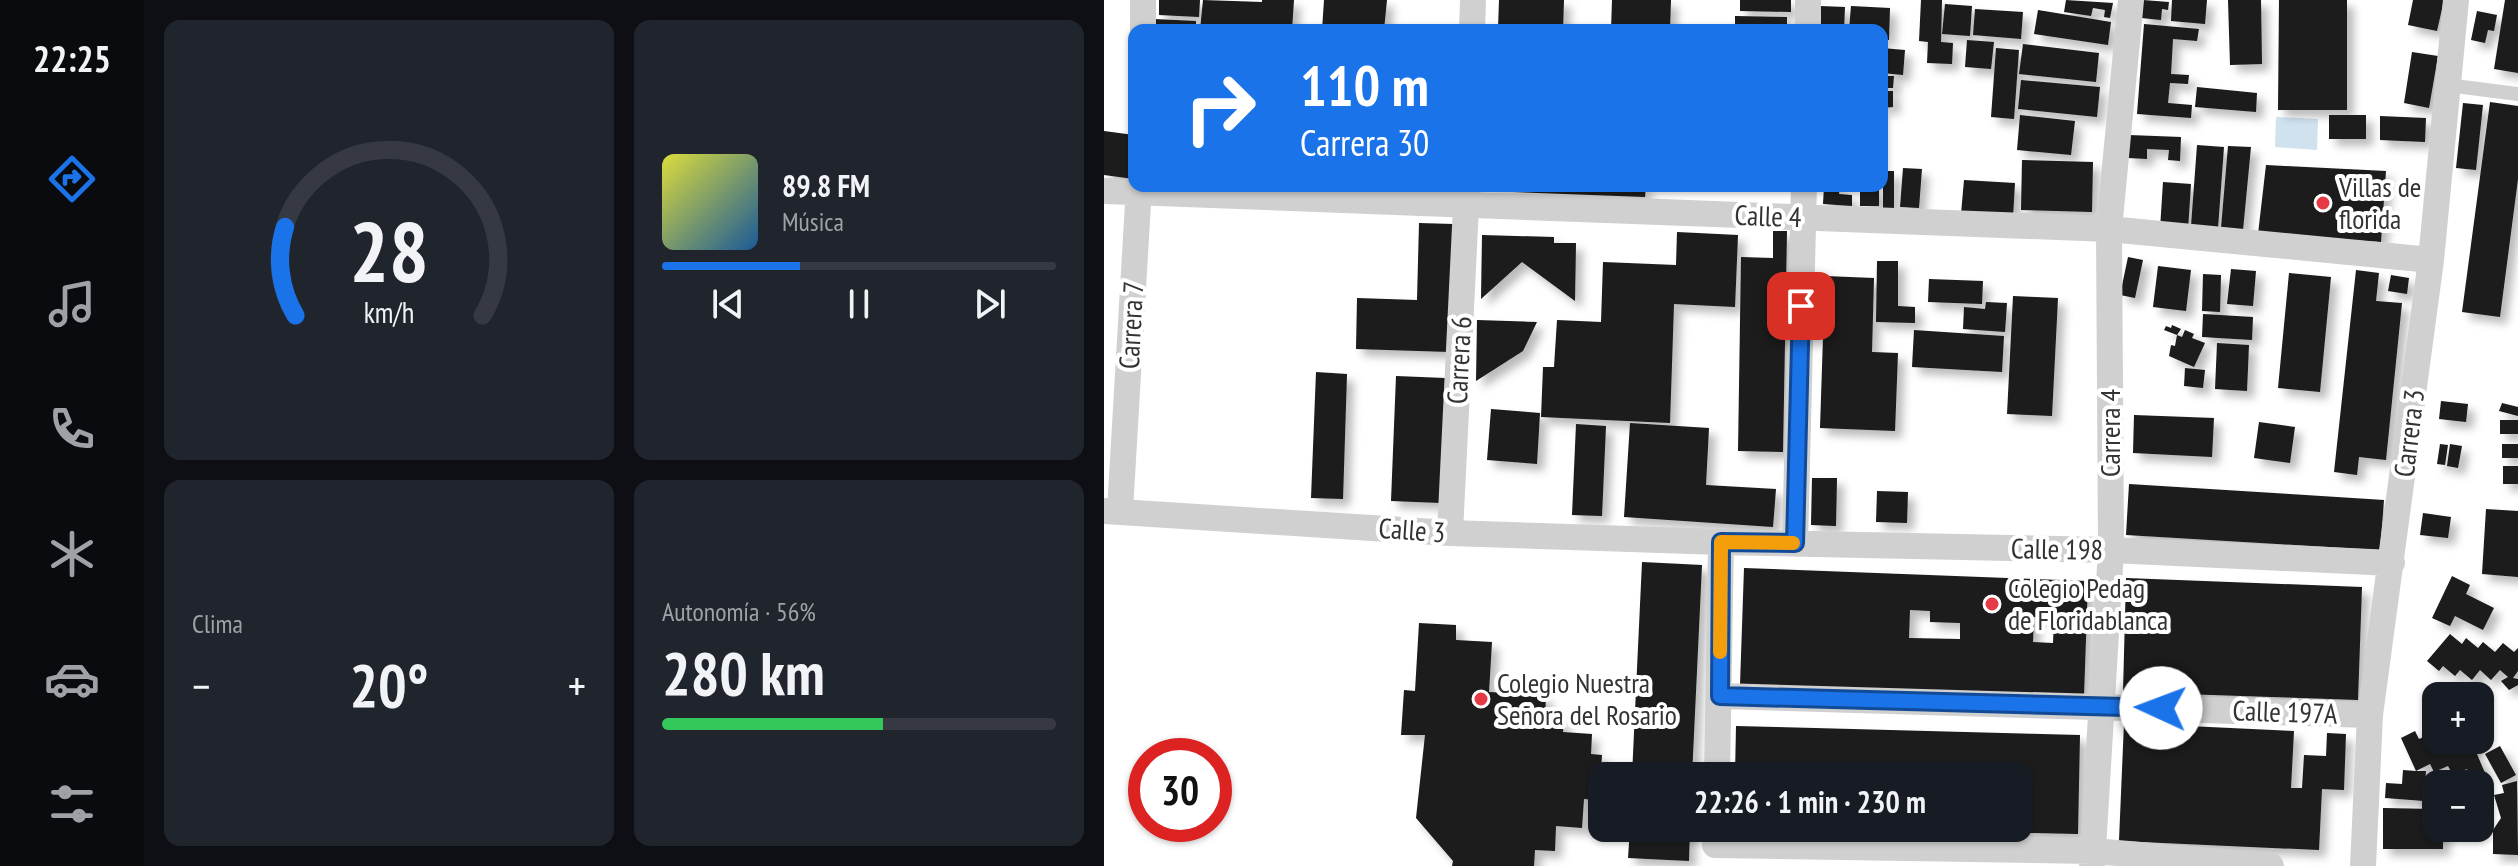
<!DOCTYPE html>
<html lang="es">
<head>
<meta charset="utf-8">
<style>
  :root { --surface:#171b24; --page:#20242c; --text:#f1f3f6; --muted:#9ea1a6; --line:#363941; --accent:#1a73e8 }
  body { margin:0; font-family:"PT Sans Narrow",sans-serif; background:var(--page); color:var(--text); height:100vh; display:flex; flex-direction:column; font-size:30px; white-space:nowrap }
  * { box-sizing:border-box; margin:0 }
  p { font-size:26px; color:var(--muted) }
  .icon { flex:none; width:44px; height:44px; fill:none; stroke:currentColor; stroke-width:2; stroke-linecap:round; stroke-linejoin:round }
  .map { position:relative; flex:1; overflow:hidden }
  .details { display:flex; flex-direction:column; gap:20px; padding:20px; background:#0d0f14; width:960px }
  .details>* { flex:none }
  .banner { position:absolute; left:24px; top:24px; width:760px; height:168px; border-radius:16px; box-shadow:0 2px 6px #0004; background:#1a73e8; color:#fff; overflow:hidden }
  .buttons { position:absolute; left:1318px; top:682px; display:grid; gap:16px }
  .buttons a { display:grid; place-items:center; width:72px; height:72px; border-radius:16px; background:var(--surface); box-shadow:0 2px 6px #0004; font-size:40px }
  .speed { position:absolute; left:24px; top:738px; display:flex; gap:16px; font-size:40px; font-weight:700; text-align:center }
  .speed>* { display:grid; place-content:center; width:104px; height:104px; border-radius:50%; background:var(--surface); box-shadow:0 2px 6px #0004; line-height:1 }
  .speed .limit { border:12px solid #d22; background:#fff; color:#111 }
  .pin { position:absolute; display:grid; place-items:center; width:68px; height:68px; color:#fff; margin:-34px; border-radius:16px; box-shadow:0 4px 12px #0006 }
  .me { position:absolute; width:88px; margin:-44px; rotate:272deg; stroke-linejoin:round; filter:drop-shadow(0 0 6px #0008) }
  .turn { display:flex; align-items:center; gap:28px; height:168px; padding:0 40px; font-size:36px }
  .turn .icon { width:104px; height:104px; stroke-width:2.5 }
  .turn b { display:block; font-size:56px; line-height:68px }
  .big { font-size:60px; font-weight:800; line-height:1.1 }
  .details .widget { flex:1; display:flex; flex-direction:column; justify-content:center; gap:12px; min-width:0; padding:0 28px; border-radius:16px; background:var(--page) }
  .details .dial { align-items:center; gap:0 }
  .dial svg { height:208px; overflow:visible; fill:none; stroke:var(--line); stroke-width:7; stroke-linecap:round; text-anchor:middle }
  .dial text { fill:var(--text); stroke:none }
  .song { display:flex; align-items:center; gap:24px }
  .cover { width:96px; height:96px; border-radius:12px; background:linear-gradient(135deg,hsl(60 70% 55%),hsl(210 70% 35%)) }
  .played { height:8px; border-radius:4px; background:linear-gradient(90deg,var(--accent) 35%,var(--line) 35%) }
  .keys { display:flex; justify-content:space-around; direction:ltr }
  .heat { display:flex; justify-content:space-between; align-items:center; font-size:44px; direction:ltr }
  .charge { height:12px; border-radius:6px; background:linear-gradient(90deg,#34c759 56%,var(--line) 0) }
  .details .tiles { flex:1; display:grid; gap:20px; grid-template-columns:repeat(2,1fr) }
  .trip { position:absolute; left:484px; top:762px; width:444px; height:80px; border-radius:16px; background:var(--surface); box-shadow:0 2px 6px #0004; font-weight:800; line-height:80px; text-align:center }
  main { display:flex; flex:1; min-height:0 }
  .menu { display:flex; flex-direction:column; width:144px; justify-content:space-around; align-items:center; background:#090b0e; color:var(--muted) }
  .menu .icon { width:56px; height:56px }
  .menu .active { color:var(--accent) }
  .menu b { font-size:36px; color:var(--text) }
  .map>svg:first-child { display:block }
  .water { fill:#cfe2ee }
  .building { fill:#1a1a1a; fill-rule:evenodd; filter:url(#shadow) }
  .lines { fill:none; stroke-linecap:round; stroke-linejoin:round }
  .lane { stroke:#d0d0d0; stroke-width:14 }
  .street { stroke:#d0d0d0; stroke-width:26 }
  .route-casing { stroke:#114b97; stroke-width:20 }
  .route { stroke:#1a73e8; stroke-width:14 }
  .slow { stroke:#f59e0b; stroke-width:14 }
  .poi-dot { fill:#e63946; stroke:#fff; stroke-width:3 }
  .labels { text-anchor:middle; stroke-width:8; stroke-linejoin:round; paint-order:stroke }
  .poi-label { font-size:28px; fill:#333; stroke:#fff; text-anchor:start }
  .street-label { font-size:28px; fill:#333; stroke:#fff }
</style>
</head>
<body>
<main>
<nav class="menu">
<b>22:25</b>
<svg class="icon active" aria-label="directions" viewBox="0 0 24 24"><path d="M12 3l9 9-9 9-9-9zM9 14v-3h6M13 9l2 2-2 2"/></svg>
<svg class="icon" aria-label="music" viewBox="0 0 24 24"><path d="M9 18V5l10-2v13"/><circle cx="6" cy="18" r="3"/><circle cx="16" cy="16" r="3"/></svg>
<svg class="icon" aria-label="phone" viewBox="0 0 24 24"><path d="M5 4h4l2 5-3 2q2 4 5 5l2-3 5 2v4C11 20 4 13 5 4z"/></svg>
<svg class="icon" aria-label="climate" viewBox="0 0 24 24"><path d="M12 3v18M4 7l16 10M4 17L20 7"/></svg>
<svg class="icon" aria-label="car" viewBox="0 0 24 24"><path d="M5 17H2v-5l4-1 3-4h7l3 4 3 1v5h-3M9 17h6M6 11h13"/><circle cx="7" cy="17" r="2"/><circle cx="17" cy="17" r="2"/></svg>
<svg class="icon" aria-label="filters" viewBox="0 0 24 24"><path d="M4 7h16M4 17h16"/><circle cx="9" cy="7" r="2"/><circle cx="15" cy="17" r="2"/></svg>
</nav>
<section class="details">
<div class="tiles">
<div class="widget dial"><svg viewBox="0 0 100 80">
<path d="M14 69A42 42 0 1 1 86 69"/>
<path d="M14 69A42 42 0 0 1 10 35" stroke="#1a73e8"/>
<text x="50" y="56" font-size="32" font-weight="700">28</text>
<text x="50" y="72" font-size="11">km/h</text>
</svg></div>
<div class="widget">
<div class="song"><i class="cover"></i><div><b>89.8 FM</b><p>Música</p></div></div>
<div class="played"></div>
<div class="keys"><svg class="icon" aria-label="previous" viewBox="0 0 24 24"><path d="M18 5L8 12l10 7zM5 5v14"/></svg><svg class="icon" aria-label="pause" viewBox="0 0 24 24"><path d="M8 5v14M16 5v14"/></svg><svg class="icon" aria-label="next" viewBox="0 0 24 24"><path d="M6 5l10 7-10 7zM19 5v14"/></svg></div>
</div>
<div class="widget"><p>Clima</p>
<div class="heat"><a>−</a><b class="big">20°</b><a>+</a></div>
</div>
<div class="widget"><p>Autonomía · 56%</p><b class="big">280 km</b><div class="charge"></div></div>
</div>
</section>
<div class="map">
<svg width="1414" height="866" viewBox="0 0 1414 866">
  <defs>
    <filter id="shadow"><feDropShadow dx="7" dy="7" stdDeviation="4" flood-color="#0004"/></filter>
  </defs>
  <rect width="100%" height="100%" fill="#fff"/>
  <path class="water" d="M1172,117L1214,119L1213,150L1171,147Z"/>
  <path class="building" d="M55,0H96L95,17L55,15Z
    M99,0L158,2V0H190L188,30H96Z
    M220,0H283L280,30H218Z
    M395,0H460L459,30L394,29Z
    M508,0H567L566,30H507Z
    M636,0H687V12L636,11Z
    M817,0H838L837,42L849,43L848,64L823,63L824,42L815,41Z
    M962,0L1009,3L1006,18L1000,17L1001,10L989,8L987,16L960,12Z
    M1039,0L1065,2L1064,10L1058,9L1057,20L1037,18Z
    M1068,0H1103L1101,24L1067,21Z
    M1124,0H1157L1158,64L1126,65Z
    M1175,0H1243V110H1174Z
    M1309,0H1340L1333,31L1304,25Z
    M1401,0H1414V73L1390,69Z
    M841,4L868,6L866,36L838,34Z
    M716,6L741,7L740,30H716Z
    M747,6L786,8L785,40H778V30H745Z
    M871,9L919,12L917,39L869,35Z
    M934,10L1007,22L1004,45L930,34Z
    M1373,11L1393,15L1390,31L1384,30L1381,43L1367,40Z
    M631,16L683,17V30L631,27Z
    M50,19L92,21V30H49Z
    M1040,24L1095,29L1093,41L1069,39L1067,74L1085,75L1084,84L1066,83L1064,103L1088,105L1087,118L1033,114Z
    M863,40L890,42L887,69L861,67Z
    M919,44L995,53L992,82L915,74Z
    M778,48L801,50L799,75L778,73Z
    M892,48L915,50L910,119L887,117Z
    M1308,52L1334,56L1325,108L1300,103Z
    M778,76H790L789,88H778Z
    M917,80L996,87L993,117L914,109Z
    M1093,87L1153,93L1152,112L1091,107Z
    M778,91H789V107L778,108Z
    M1386,102L1414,106V179L1396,317L1358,312Z
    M1359,103L1379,105L1372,170L1352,168Z
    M916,115L971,121L967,155L913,150Z
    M1225,115H1262V139H1225Z
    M1276,116L1322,118L1321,142L1276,140Z
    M0,131L30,135V179L0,175Z
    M1025,135L1077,137L1076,161L1064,160L1065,150L1043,149V159L1024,158Z
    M1093,145L1120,147L1114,228L1087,226Z
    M1124,146L1147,147L1139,230L1117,228Z
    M918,160L989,162L988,212L917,210Z
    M1162,165L1282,171L1277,242L1154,234Z
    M799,168L818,169L815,208L796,207Z
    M779,171H790V210H779Z
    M860,180L911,183L909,217L857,214Z
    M1059,182L1087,184L1084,230L1056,229Z
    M382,186H542L541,197L382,191Z
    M720,186H736L735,194L748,195V206L719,204Z
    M756,186H775V206H756Z
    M315,223L349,224L346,352L252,349L253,298L313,300Z
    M669,231H683L679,452L634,451L637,257L669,258Z
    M573,232L634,235L631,307L570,304L566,423L437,417L439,367H450L453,320L497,322L499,262L572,265Z
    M378,235L450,237V243H472L471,301L418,262L377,299Z
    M1024,257L1039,260L1031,298L1016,295Z
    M773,261H794V306L811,307V323L772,322Z
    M1054,266L1087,270L1082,311L1049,307Z
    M1127,269L1152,271L1149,306L1123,304Z
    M1252,270L1275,273L1272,301L1298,303L1282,460L1255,457L1253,475L1230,472Z
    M1185,273L1227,277L1216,392L1174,388Z
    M1099,274L1117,275L1116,312L1098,311Z
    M1287,275L1305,278L1303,294L1284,291Z
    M721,276L770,278L768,352L794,353L791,431L716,428Z
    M825,279L879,281L878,304L824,302Z
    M909,296L954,298L948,416L903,414Z
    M882,302L903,303L901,332L859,329L860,307L881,309Z
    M1099,314L1149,317L1148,340L1098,337Z
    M373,320L433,322L419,351L372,381Z
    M1068,325L1077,329L1073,335L1060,330L1062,326L1067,328Z
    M810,330L900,336L898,372L808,367Z
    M1081,330L1090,334L1088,338L1101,343L1090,367L1065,356L1067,345L1071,346L1073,335L1078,337Z
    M1113,343L1145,345L1143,391L1111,389Z
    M1081,368L1101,370L1099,388L1080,386Z
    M212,372L243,374L239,499L207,498Z
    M292,376L341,378L337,503L287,501Z
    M1337,401L1364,404L1362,422L1335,419Z
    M1398,403L1414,407V416L1395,411Z
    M387,409L436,413L433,464L383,460Z
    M1030,415L1110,418L1108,457L1029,453Z
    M1396,420H1414V434H1396Z
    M1155,422L1191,427L1186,463L1150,458Z
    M526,423L605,428L602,485L672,489L669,527L520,517Z
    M472,424L502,426L498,516L468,515Z
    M1336,444L1344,445L1341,465L1333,464Z
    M1346,444L1358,446L1354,468L1343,466Z
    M1398,444H1414V458H1398Z
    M1399,466H1414V484H1399Z
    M708,478H733L732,526L707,525Z
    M1025,484L1280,500L1276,550L1022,535Z
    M773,491L804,492L803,523L772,522Z
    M1382,509L1414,511V577L1378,574Z
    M1319,513L1347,517L1344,538L1316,535Z
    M538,562L598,565L588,776H528Z
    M640,568L984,581L980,696L636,685ZM806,610L826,611V622L856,623V639L805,638ZM930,617H950L949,643L929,642Z
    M1348,576L1366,585L1362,594L1390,608L1379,630L1351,616L1346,626L1328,618Z
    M1022,578L1258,587L1254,700L1019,692Z
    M315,623L352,625V640L388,642L385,692L442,695L441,719L460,720L459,732L488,734L487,754L498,755L495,800L480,799L478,828L452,826L451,851L431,850L430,866H348L349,861L312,818L321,735H297L300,690L311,691Z
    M1346,634L1358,644L1362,638L1374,648L1379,642L1391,652L1399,643L1410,652L1414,648V671L1409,678L1414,679V685L1405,690L1397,681L1404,677L1396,670L1387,680L1376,670L1368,680L1356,670L1351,676L1339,666L1335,671L1323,661Z
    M1020,723L1190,731L1187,788H1198L1200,755L1222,756L1223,733L1242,734L1240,790L1218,789L1215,850L1015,841Z
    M632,726L976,735L974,834L837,831V828H914V776H631Z
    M1311,731L1315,739L1329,733L1334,742L1350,740L1352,746L1367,740L1381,773L1367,779L1363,769L1349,775L1344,766L1330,772L1326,764L1312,771H1322L1320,801L1281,798L1282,783L1298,784L1299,770L1312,771L1297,738Z
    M1396,746L1412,775L1397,783L1381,754Z
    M1413,781L1414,855L1389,854V830L1397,818L1390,795L1400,793L1398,785Z
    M1279,808L1332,809V828H1339V849H1279Z
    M526,828H586L585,861L524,858Z"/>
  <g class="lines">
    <path class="lane" d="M1343,85L1414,94"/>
    <path class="street" d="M39,30V0
      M368,30L369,0
      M704,30V0
      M0,191L1005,229L1327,260
      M0,511L346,533L617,542L1007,550L1288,563
      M16,511L35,186
      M346,533L363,186
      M691,543L700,186
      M616,696L1266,715
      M613,776L617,542
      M611,845L989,851L1167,866
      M988,866L1007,550L1005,229L1027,0
      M1259,866L1266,715L1327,260L1352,0"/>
  </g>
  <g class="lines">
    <defs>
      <path id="route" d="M697,306L691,543L617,542L616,696L1057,708"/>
    </defs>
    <use href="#route" class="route-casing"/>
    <use href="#route" class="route"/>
    <path class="slow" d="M616,652L617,542L689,543"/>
  </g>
  <g class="poi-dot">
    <circle cx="1219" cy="203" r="8"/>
    <circle cx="888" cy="604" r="8"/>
    <circle cx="377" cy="699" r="8"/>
  </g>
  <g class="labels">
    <g class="poi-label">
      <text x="1235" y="197">Villas de<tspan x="1235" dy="32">florida</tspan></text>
      <text x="904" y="598">Colegio Pedag<tspan x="904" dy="32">de Floridablanca</tspan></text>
      <text x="393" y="693">Colegio Nuestra<tspan x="393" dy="32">Señora del Rosario</tspan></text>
    </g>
    <g class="street-label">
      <text transform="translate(664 216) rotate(2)" y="10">Calle 4</text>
      <text transform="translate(27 325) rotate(-87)" y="10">Carrera 7</text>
      <text transform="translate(355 360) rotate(-87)" y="10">Carrera 6</text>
      <text transform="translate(1006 433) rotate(-90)" y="10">Carrera 4</text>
      <text transform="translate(1305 433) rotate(-83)" y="10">Carrera 3</text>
      <text transform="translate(308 530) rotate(4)" y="10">Calle 3</text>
      <text transform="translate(953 549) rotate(1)" y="10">Calle 198</text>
      <text transform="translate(1181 712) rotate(2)" y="10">Calle 197A</text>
    </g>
  </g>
</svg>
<div class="buttons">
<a>+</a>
<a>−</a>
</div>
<div class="speed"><div class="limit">30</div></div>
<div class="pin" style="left:697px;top:306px;background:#d93025"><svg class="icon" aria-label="arrive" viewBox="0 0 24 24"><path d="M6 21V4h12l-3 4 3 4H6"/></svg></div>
<svg class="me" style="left:1057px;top:708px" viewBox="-20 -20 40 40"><circle r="19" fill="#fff"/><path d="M0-13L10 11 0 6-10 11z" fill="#1a73e8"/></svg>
<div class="trip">22:26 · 1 min · 230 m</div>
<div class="banner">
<div class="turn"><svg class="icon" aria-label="right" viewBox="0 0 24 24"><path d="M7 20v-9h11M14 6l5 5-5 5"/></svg><div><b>110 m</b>Carrera 30</div></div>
</div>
</div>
</main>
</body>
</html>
